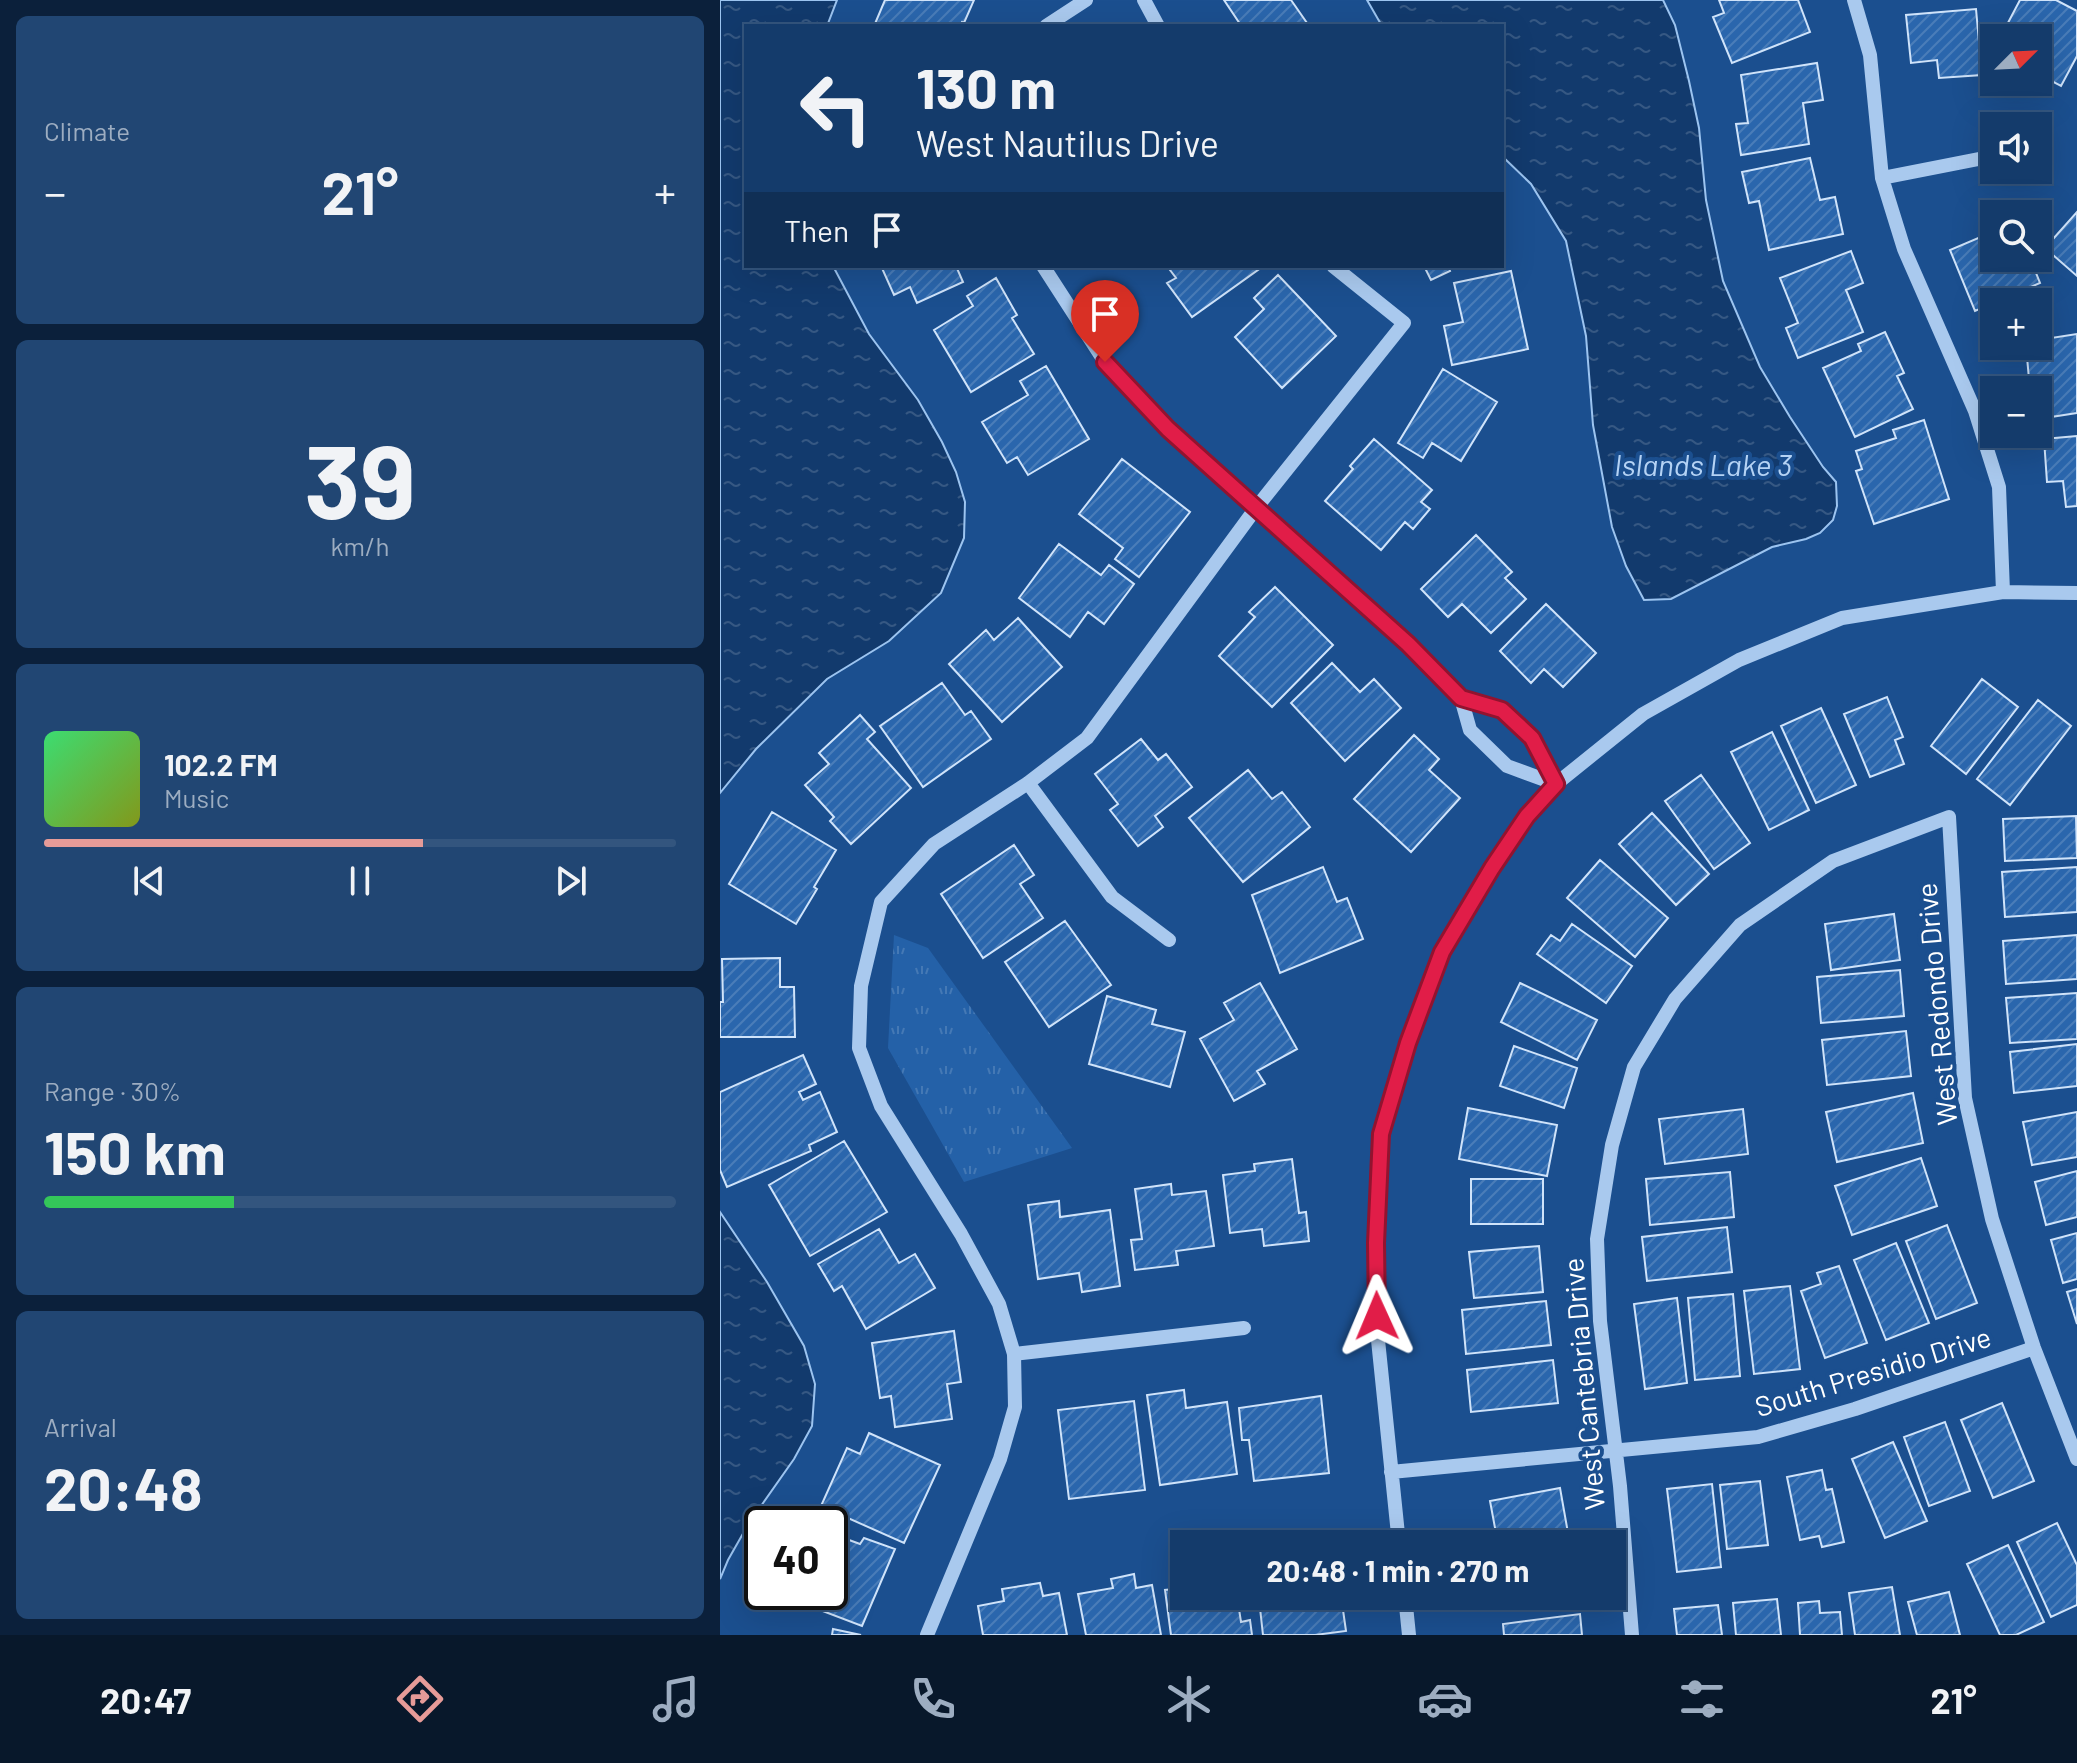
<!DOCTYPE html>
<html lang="en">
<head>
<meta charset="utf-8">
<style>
  :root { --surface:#143b6b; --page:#214673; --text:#f1f3f6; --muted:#9dadc1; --line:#33557e; --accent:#e69b98 }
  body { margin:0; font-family:Barlow,sans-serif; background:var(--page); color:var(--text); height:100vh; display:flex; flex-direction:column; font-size:30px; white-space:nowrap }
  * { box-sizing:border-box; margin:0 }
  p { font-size:26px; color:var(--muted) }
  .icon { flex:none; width:44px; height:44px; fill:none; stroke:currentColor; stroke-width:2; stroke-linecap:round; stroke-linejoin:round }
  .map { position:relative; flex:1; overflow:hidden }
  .sheet { display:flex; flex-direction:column; gap:16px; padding:16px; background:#0b203b; width:720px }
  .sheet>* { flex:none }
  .top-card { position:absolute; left:24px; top:24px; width:760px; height:244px; border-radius:0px; box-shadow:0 8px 32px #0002,0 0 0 2px var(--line); background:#143b6b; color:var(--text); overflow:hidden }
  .needle { width:52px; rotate:66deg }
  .controls { position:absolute; left:1260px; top:24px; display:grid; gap:16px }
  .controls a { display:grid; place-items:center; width:72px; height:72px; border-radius:0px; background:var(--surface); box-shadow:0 8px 32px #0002,0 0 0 2px var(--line); font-size:40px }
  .speed { position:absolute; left:24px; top:1506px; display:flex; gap:16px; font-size:40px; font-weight:700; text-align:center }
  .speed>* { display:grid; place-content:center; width:104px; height:104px; border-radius:50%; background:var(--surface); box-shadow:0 8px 32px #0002,0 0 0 2px var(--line); line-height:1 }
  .speed .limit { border:4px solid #111; border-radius:12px; background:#fff; color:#111 }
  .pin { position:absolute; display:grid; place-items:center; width:68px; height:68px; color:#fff; margin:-82px -34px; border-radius:50% 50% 50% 0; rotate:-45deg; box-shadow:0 0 8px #0007 }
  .pin .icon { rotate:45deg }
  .me { position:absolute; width:88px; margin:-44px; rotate:359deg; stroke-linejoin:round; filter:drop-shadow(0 0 6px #0008) }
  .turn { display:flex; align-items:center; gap:28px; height:168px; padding:0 40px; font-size:36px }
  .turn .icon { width:104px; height:104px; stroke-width:2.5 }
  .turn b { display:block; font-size:56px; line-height:68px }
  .then { display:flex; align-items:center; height:76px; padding:0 40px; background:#0003; gap:16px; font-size:30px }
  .big { font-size:60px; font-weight:700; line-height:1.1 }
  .sheet .card { flex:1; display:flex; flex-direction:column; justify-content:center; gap:12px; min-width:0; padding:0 28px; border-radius:12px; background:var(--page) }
  .sheet .dial { align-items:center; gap:0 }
  .dial b { font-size:104px; line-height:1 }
  .song { display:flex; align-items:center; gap:24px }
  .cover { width:96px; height:96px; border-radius:12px; background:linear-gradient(135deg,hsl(140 70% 55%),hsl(70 70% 35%)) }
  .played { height:8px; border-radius:4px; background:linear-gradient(90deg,var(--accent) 60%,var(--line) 60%) }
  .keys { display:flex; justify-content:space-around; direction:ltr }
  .heat { display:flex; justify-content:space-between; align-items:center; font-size:44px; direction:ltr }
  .charge { height:12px; border-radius:6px; background:linear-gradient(90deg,#34c759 30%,var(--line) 0) }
  .trip { position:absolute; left:450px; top:1530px; width:456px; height:80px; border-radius:0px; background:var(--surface); box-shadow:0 8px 32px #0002,0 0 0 2px var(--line); font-weight:700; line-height:80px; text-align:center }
  .tab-bar { display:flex; height:128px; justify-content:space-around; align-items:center; background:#08182b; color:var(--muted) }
  .tab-bar .icon { width:56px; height:56px }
  .tab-bar .active { color:var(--accent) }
  .tab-bar b { font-size:36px; color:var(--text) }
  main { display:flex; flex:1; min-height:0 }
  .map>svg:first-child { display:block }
  .grass { fill:url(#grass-tufts) }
  .water { fill:url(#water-ripples); stroke:#9cc4f0; stroke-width:2 }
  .building { fill:url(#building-hatch); stroke:#cfe3fa; stroke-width:2 }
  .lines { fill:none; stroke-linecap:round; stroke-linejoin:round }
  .minor { stroke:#a9c9ee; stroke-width:14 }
  .route-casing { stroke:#92132f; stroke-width:20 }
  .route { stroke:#e11d48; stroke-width:14 }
  .labels { text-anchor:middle; stroke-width:8; stroke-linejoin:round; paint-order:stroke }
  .street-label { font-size:28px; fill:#fff; stroke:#1b4f8f }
  .water-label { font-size:30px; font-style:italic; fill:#b5d3f5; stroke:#1b4f8f }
</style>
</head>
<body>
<main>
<section class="sheet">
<div class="card"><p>Climate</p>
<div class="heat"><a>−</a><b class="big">21°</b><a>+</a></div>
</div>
<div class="card dial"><b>39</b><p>km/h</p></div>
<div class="card">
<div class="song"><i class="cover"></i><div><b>102.2 FM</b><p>Music</p></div></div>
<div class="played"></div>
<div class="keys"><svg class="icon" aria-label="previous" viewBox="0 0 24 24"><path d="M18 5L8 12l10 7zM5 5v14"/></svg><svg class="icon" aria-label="pause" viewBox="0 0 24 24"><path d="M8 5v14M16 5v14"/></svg><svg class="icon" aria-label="next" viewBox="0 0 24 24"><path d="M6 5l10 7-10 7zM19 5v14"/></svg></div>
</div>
<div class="card"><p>Range · 30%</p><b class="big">150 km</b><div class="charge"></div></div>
<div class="card"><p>Arrival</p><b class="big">20:48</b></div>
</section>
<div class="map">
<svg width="1357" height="1635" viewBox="0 0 1357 1635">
  <defs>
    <pattern id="grass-tufts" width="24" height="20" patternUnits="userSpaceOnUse" patternTransform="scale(2)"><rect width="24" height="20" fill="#2461a8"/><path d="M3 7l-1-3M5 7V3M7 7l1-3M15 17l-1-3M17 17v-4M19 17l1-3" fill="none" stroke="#4579b5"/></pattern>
    <pattern id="water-ripples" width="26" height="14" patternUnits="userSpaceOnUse" patternTransform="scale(2)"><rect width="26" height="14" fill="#123a6d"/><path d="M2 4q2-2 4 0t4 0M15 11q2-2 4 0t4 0" fill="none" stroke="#365883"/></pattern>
    <pattern id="building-hatch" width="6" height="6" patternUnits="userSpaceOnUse" patternTransform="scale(2)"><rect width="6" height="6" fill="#2a66ad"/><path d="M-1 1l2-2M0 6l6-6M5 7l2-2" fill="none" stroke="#4a7db9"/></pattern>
  </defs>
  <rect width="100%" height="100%" fill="#1b4f8f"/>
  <path class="grass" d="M174,935L208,948L352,1148L244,1182L168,1048Z"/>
  <path class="water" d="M0,0H117L107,26H26V266H113L149,334L198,400L222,442L236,472L245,502L244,538L221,593L169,641L107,679L36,749L0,793Z
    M647,0H943L955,25L969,81L979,128L986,200L1003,281L1040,367L1070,417L1103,467L1116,482L1117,506L1113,520L1100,533L1086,539L1052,547L951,599L924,600L906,566L892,527L873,425L866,336L846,241L811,184L782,156V26H662Z
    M0,1212L47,1282L84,1346L95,1384L92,1426L74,1459L29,1523L8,1560L0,1579Z"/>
  <path class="building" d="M165,0H254L244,23L242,22L240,26H154Z
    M504,0H571L587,23L583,26H517L520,24Z
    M999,0H1078L1090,32L1012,63L993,17L1004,13Z
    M1300,0H1336L1357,11V56L1341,86L1318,74V38H1280Z
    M1256,9L1262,75L1219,78L1217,60L1191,63L1186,15Z
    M1097,63L1103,100L1083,103L1089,144L1021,155L1016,124L1028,123L1021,75Z
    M1090,158L1100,200L1115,197L1123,234L1049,250L1039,201L1029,203L1022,172Z
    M1357,212V276L1325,248Z
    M1270,233L1274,242V258H1310L1320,283L1255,311L1230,250Z
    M1131,251L1143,283L1126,290L1143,332L1078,358L1066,328L1078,323L1060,278Z
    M161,266H236L243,282L197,303L190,287L174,295Z
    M447,266H541L542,267L472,317L447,283L456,278Z
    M704,266H728L730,271L711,280Z
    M791,271L808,349L732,365L724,326L743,322L734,283Z
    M558,275L616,336L562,388L515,337L544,309L534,298Z
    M276,278L297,315L292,318L314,354L251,392L214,330L253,306L247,296Z
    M1165,332L1184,373L1177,376L1193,409L1135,437L1103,368L1141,351L1138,344Z
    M1357,334V413L1318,419V390H1310L1306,346H1318V340Z
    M326,366L369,439L308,475L297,457L287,463L262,422L308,395L300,381Z
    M723,369L777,402L741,461L712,443L703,458L678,443Z
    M1204,420L1229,499L1154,524L1136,471L1142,469L1136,451L1176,438L1173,430Z
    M1357,436V506L1346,507L1343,481L1327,482L1324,439Z
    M654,439L712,490L701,502L710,509L693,529L685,522L661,550L605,501L633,469L630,466Z
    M402,459L470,512L419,577L395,559L403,548L359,514Z
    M756,535L792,572L785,578L806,599L771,633L742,604L728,617L701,589Z
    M339,544L381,575L389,565L414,584L384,624L368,612L350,637L299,598Z
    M555,587L613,645L552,707L499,656L535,617L529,612Z
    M826,604L876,653L843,687L824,669L811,683L780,651Z
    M298,618L342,667L282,722L229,664L266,630L274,640Z
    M612,663L640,692L654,679L681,708L625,761L571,703Z
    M1262,679L1298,707L1246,774L1211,746Z
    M222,683L245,715L251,711L271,739L203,787L160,726Z
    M1167,697L1183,737L1175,740L1184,764L1150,777L1124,714Z
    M1318,700L1351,726L1290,805L1257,779Z
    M1101,708L1136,785L1096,803L1061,726Z
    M140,715L155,732L147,739L191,788L131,844L110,821L114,817L85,785L109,764L99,753Z
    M1052,732L1089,810L1049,830L1011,752Z
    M694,735L719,759L709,770L740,798L691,852L634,799Z
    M421,739L438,760L446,754L472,787L435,816L443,827L418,846L390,810L398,804L375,774Z
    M528,770L552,799L562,792L590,827L523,882L469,818Z
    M981,775L1030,843L994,869L945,801Z
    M52,812L116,850L94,887L97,889L76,924L9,884Z
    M932,813L989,874L956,905L899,844Z
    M1356,816L1357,858L1285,861L1283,819Z
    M294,845L314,875L300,884L323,918L263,958L221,894Z
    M880,860L948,918L915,957L847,898Z
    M603,867L617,902L627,898L643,939L560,973L532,895Z
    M1357,867V912L1285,917L1282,872Z
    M1174,914L1180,960L1111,970L1105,924Z
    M345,921L391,985L329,1027L285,962Z
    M852,924L912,966L886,1003L817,954L831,935L840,941Z
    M1357,935V979L1286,984L1283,941Z
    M60,958V987H74L75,1037H0V1002H3L2,959Z
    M1180,970L1184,1016L1101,1023L1097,977Z
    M540,983L577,1049L537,1071L545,1084L514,1101L480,1039L514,1020L504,1003Z
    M800,983L877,1020L857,1060L781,1022Z
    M1357,993V1039L1290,1043L1286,998Z
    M387,996L436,1010L432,1024L465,1032L450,1087L369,1064Z
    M1186,1031L1191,1076L1107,1085L1102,1040Z
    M1357,1044V1086L1294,1093L1290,1052Z
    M794,1046L857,1068L844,1108L780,1086Z
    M83,1055L96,1084L79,1092L83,1100L100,1092L117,1132L89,1145L91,1151L7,1187L0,1170V1092Z
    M1193,1093L1203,1143L1117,1162L1106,1112Z
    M748,1108L837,1125L827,1176L739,1159Z
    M1023,1109L1028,1154L945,1164L939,1119Z
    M1357,1112V1157L1312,1165L1303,1122Z
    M124,1141L167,1212L90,1256L49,1185Z
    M1201,1158L1217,1206L1132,1235L1115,1186Z
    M572,1159L579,1213L586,1212L589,1241L544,1246L542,1229L510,1233L503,1175L535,1171L534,1164Z
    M1357,1171V1217L1326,1225L1315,1182Z
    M1010,1172L1014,1217L930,1225L926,1179Z
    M751,1179H823V1224H751Z
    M451,1184L452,1195L486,1191L494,1246L456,1251L458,1265L415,1270L411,1240L422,1239L415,1189Z
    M339,1201L340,1217L390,1210L400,1286L362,1292L359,1273L318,1279L308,1205Z
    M1227,1225L1257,1303L1216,1319L1186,1241Z
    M1007,1227L1012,1272L927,1281L922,1237Z
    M159,1229L179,1263L195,1254L215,1288L146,1329L122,1286L114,1291L98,1264Z
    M1357,1233V1279L1343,1283L1331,1240Z
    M1176,1243L1209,1323L1166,1340L1134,1260Z
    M819,1246L823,1292L754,1298L749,1252Z
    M1119,1266L1147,1343L1105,1358L1081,1291L1101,1284L1097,1273Z
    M1070,1286L1080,1369L1034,1374L1024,1291Z
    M1357,1289V1324L1347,1292Z
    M1013,1294L1020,1376L975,1380L968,1298Z
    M957,1298L967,1383L925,1389L914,1304Z
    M826,1301L831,1345L746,1354L742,1310Z
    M234,1331L241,1382L227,1384L232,1419L175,1427L171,1396L160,1398L152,1343Z
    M833,1360L838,1403L751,1412L747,1370Z
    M464,1390L466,1408L507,1402L517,1474L440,1485L427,1395Z
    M601,1396L609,1473L534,1481L529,1440H522L519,1408Z
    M414,1401L425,1490L349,1499L338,1410Z
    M1282,1403L1314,1481L1273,1498L1241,1420Z
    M1225,1422L1250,1491L1209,1506L1184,1437Z
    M149,1433L220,1465L184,1543L101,1506L127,1448L140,1454Z
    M1173,1442L1207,1521L1165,1538L1132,1459Z
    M1102,1470L1106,1490L1112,1489L1124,1542L1102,1547L1099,1536L1080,1540L1067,1477Z
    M1040,1481L1048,1545L1007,1549L1000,1485Z
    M992,1484L1001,1567L957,1572L947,1489Z
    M840,1488L848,1533L789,1544H778L770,1501Z
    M1337,1523L1357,1565V1605L1331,1617L1297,1542Z
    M110,1533L140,1544L144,1538L175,1549L142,1626L71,1599L75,1592H110Z
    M1288,1545L1324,1622L1296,1635H1280L1247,1564Z
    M414,1574L416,1588L432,1585L441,1635H366L358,1594L393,1588L391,1579Z
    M320,1583L323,1596L339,1593L347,1635H263L258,1606L284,1601L282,1589Z
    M1172,1587L1180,1635H1135L1129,1593Z
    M464,1588V1596H517L521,1622L530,1620L532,1635H451L445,1590Z
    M1229,1592L1240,1635H1197L1188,1602Z
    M546,1596H621L626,1631L595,1635H543L540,1608L548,1607Z
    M768,1596H857L769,1606Z
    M1057,1599L1061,1635H1016L1013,1603Z
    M1099,1601L1100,1613L1120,1612L1122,1635H1080L1078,1603Z
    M998,1605L1002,1635H957L954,1609Z
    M860,1614L862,1635H784L783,1624Z
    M113,1629L141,1635H112Z"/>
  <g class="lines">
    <path class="minor" d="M424,0L438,26
      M1134,0L1150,55L1162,178L1184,249L1255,411L1279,487L1283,592
      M326,26L366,0
      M1162,178L1274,156
      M323,266L385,362L448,429L688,644L741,698L782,710L812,738L836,784
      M741,698L750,730L787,766L836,784
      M308,783L392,897L449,940
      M294,1354L524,1328
      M671,1472L1038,1437L1135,1409L1314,1348
      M679,1544L658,1340L656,1243L661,1134L688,1043L722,952L772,868L807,816L836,784L923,714L1019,660L1122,618L1283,592L1357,593
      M685,1596L689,1635
      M207,1635L280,1459L295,1407L294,1354L279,1304L241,1234L161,1106L139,1048L141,986L161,902L214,844L308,783L367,738L536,508L684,323L613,266
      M912,1635L900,1486L880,1321L877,1239L892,1145L914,1067L955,999L1020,925L1113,861L1229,817L1245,1098L1272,1219L1314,1348L1357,1459"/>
  </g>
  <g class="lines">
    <defs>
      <path id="route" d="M385,362L448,429L688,644L741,698L782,710L812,738L836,784L807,816L772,868L722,952L688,1043L661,1134L656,1243L657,1316"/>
    </defs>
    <use href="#route" class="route-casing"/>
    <use href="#route" class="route"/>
  </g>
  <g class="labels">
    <g class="street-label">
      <text transform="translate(1217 1004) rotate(-95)" y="10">West Redondo Drive</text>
      <text transform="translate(1153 1372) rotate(-17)" y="10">South Presidio Drive</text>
      <text transform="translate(864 1384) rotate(-95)" y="10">West Cantebria Drive</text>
    </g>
    <g class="water-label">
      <text x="983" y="476">Islands Lake 3</text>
    </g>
  </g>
</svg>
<div class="controls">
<a><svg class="needle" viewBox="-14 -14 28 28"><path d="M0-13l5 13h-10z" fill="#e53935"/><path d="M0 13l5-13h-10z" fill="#9dadc1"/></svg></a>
<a><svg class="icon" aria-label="sound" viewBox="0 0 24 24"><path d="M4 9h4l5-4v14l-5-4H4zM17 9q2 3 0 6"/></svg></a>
<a><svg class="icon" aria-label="search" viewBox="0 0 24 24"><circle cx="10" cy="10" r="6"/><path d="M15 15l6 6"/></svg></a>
<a>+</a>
<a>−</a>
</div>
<div class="speed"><div class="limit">40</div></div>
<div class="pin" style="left:385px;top:362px;background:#d93025"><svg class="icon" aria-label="arrive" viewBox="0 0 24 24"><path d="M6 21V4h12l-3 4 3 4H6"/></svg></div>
<svg class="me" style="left:657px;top:1316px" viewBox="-20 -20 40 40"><path d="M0-17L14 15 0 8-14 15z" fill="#e11d48" stroke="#fff" stroke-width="4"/></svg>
<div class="trip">20:48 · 1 min · 270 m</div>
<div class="top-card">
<div class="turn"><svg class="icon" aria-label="left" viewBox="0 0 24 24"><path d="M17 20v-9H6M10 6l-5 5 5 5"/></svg><div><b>130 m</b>West Nautilus Drive</div></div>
<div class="then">Then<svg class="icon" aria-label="arrive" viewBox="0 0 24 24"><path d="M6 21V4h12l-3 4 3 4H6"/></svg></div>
</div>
</div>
</main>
<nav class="tab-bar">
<b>20:47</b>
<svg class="icon active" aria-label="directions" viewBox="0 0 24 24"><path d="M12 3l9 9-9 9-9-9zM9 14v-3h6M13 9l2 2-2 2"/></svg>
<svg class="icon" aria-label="music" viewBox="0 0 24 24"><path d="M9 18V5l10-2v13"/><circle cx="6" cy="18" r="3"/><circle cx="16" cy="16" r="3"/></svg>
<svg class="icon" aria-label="phone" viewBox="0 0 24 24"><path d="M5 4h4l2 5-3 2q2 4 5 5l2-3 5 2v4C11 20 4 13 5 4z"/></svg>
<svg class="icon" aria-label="climate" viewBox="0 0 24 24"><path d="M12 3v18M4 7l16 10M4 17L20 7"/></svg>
<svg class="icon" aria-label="car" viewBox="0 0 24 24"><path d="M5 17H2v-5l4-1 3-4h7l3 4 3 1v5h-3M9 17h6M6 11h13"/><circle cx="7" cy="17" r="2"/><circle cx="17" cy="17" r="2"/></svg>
<svg class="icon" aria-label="filters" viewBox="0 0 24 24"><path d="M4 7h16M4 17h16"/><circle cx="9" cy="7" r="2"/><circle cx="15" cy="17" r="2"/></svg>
<b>21°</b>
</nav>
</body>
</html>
